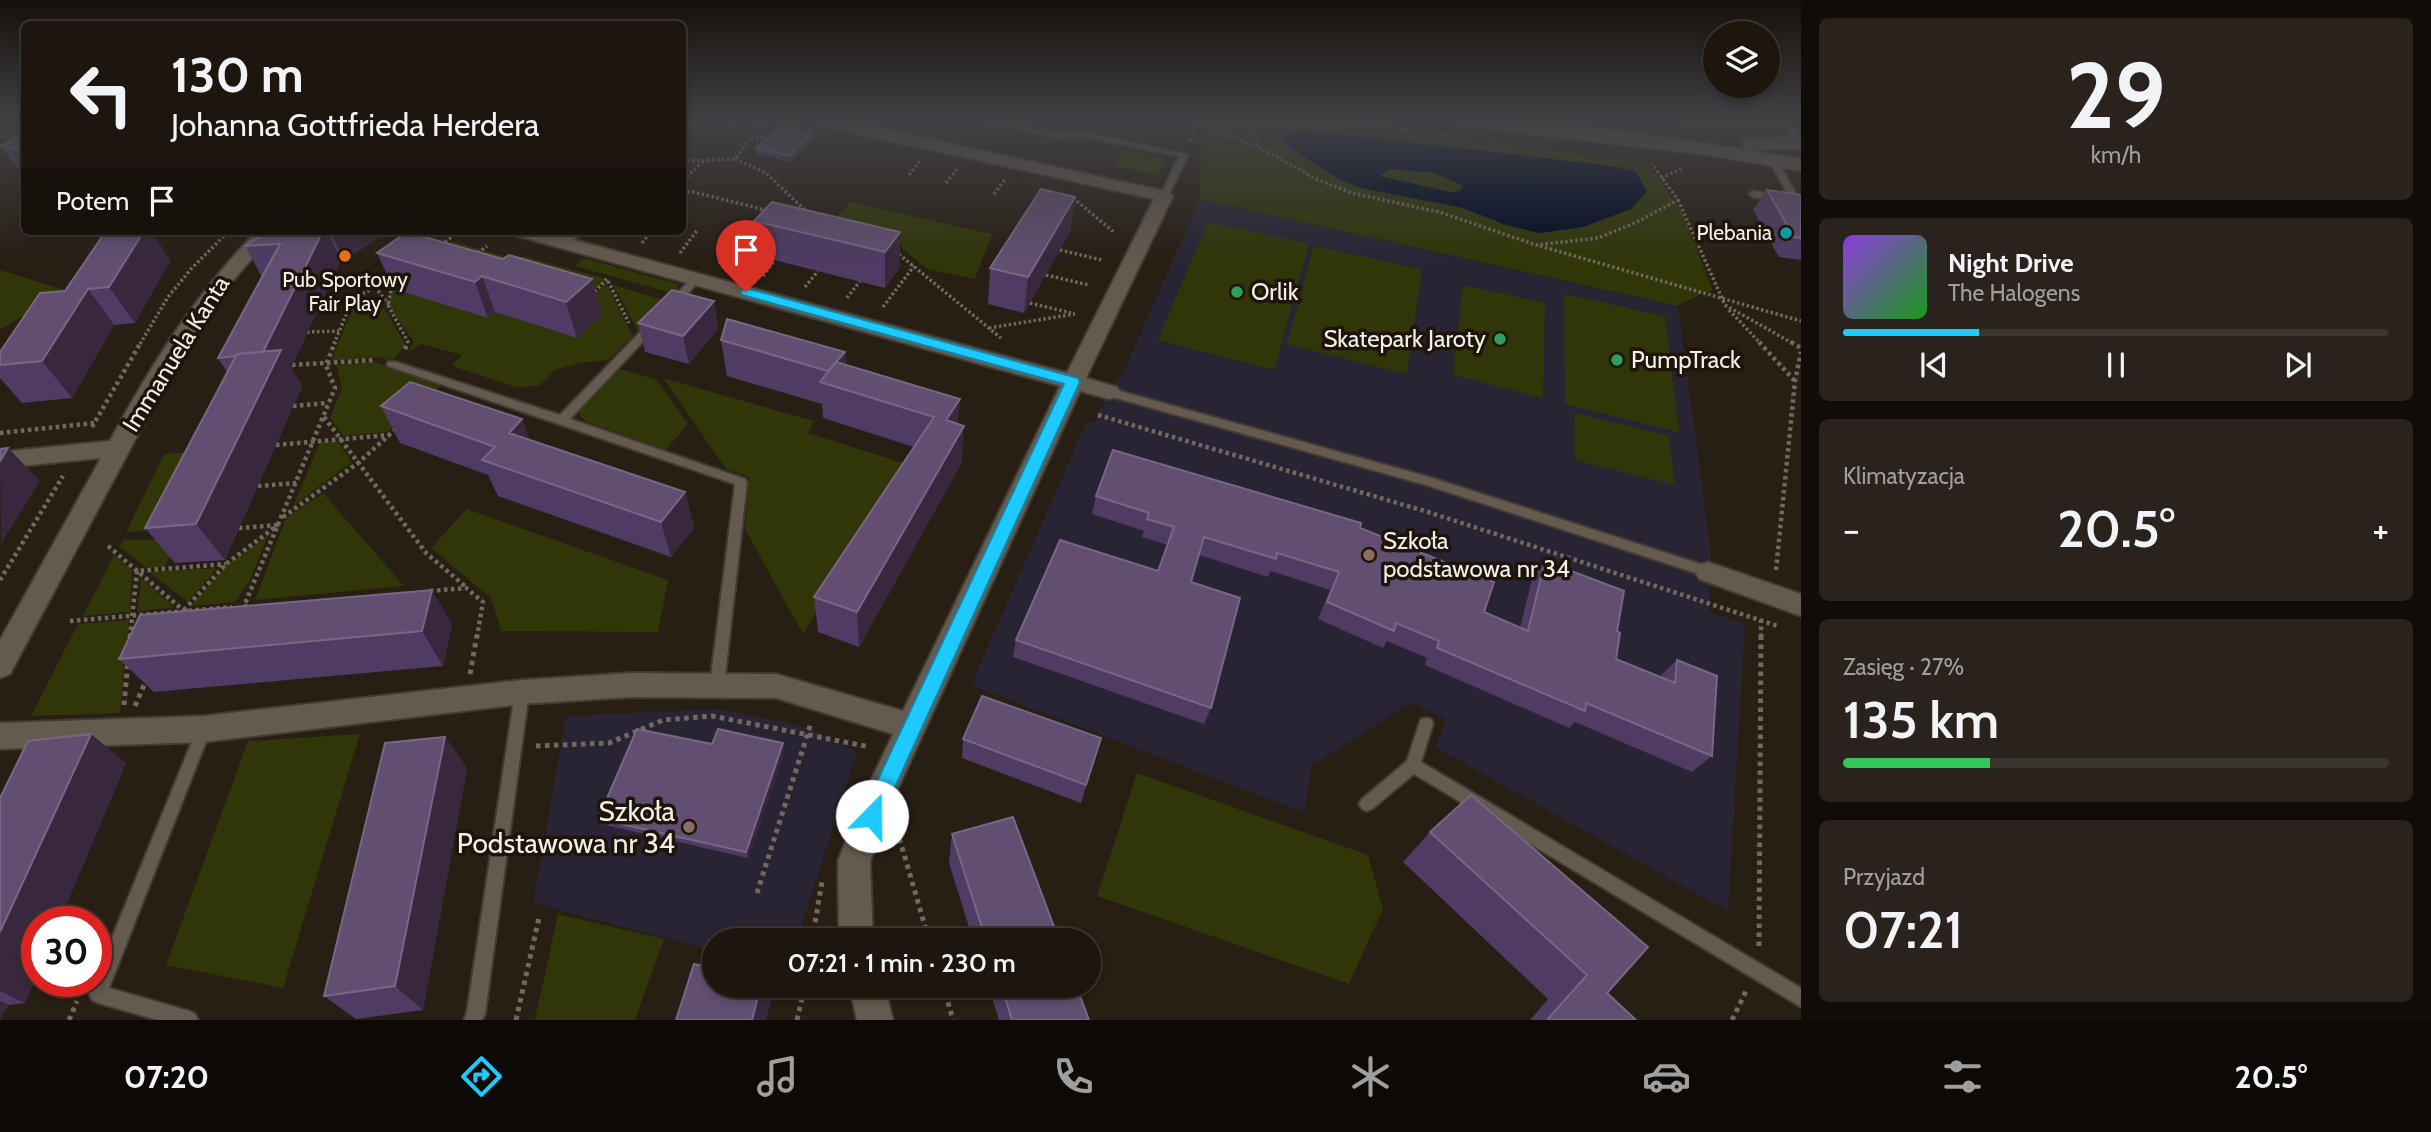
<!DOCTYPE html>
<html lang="pl">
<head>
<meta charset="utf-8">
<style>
  :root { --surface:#1d160f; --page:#2a231d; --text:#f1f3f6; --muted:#a09f9e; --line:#3b352f; --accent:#1ec9fd }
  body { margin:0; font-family:Cabin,sans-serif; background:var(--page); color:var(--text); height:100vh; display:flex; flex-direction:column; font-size:26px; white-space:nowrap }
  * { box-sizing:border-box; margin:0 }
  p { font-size:23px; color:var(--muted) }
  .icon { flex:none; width:38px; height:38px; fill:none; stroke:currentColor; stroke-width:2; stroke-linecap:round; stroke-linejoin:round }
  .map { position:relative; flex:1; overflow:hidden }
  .panel { display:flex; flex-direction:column; gap:18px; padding:18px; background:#100c08; width:630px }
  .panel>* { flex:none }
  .banner { position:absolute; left:21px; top:21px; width:665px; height:214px; border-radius:10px; box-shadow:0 4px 10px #0003,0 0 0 2px var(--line); background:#1d160f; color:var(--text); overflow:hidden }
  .fabs { position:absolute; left:1703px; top:21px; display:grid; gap:14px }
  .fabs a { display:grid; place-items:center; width:77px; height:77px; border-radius:50%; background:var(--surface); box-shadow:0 4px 10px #0003,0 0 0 2px var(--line); font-size:35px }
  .speed { position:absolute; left:21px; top:906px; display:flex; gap:14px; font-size:35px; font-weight:700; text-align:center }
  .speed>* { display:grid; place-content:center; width:91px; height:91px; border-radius:50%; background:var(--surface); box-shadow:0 4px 10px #0003,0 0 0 2px var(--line); line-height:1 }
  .speed .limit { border:10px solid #d22; background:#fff; color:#111 }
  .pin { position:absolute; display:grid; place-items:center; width:60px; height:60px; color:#fff; margin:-72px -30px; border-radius:50% 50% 50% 0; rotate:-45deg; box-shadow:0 0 7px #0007 }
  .pin .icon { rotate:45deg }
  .me { position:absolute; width:77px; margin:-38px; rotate:22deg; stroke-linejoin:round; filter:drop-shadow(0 0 5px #0008) }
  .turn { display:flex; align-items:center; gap:24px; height:147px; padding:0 35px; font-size:32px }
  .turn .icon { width:91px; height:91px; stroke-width:2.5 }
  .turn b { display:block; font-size:49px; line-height:60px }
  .then { display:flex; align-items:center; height:66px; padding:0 35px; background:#0003; gap:14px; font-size:26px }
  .big { font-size:52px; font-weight:600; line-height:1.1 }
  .panel .card { flex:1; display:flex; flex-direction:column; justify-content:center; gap:10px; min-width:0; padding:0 24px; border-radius:10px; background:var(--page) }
  .panel .dial { align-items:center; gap:0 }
  .dial b { font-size:91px; line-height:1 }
  .song { display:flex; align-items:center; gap:21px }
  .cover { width:84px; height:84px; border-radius:10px; background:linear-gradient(135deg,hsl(270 70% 55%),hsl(120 70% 35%)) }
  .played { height:7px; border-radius:4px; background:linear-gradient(90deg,var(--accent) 25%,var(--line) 25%) }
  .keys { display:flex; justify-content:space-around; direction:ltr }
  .heat { display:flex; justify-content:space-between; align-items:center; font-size:38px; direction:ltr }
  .charge { height:10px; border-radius:5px; background:linear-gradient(90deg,#34c759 27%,var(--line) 0) }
  .trip { position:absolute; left:702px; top:928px; width:399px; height:70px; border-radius:35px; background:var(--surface); box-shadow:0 4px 10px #0003,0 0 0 2px var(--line); font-weight:600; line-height:70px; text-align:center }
  .menu { display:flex; height:112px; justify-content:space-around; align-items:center; background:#0c0906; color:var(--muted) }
  .menu .icon { width:49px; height:49px }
  .menu .current { color:var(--accent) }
  .menu b { font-size:32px; color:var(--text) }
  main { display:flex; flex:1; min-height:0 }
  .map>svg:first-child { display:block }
  .education { fill:#292434 }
  .green { fill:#303607 }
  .water { fill:#000a24; fill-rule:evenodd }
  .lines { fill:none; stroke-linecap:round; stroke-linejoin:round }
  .service-casing { stroke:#413b34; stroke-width:4 }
  .minor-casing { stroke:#413b34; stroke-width:4 }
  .tertiary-casing { stroke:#413b34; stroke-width:3 }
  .path-far2 { stroke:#716960; stroke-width:3.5; stroke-dasharray:2.5 2.5; stroke-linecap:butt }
  .path-far1 { stroke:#716960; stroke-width:4.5; stroke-dasharray:3.5 3.5; stroke-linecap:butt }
  .path { stroke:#716960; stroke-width:5; stroke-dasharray:4.5 4.5; stroke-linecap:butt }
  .service { fill:#645a4e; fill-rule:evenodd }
  .minor { fill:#645a4e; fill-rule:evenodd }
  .tertiary { fill:#645a4e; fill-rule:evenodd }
  .wall { fill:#4f3b63 }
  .shaded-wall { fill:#38273d }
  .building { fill:#614e71; stroke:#786784; stroke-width:2 }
  .route { fill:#1ec9fd; stroke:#1483a4; stroke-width:2 }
  .culture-dot { fill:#0f9aa8; stroke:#1d150b; stroke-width:2.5 }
  .food-dot { fill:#e8710a; stroke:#1d150b; stroke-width:2.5 }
  .leisure-dot { fill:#2e9e5b; stroke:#1d150b; stroke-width:2.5 }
  .education-dot { fill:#8d6e63; stroke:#1d150b; stroke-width:2.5 }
  .labels { text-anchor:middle; stroke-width:7; stroke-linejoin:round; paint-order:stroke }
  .far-poi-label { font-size:21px; fill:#f4efe7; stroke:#1d150b; text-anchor:end }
  .poi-label { font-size:24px; fill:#f4efe7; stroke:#1d150b; text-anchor:start }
  .street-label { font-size:24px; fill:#f4efe7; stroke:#1d150b }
  .near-poi-label { font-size:28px; fill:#f4efe7; stroke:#1d150b; text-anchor:end }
</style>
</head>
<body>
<main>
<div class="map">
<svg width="1801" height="1020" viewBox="0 0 1801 1020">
  <rect width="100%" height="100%" fill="#271e14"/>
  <path class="education" d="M1200,199L1678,306L1710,546L1709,612L1745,624L1728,911L1435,747L1446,720L1412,702L1311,766L1305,813L971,685L1087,421L1094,423L1112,385L1122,375Z
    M718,709L806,727L857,752L797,940H714V951L533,903L566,716Z"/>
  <path class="green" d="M1205,120H1310L1648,163L1683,214L1713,291L1701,294L1678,306L1200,199L1202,127Z
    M1655,120H1772L1781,135L1663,124Z
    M1124,151L1166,159L1158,175L1115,166Z
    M850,202L992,234L975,279L927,269L902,248L903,245L830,226Z
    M1208,222L1309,244L1274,370L1158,340Z
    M451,241L518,260L523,256L607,279L577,307L521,290L488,317L495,312L577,338L603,314L581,307L606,283L633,336L608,360L580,363L555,370L540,385L519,388L452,366L462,355L421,344L407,354L414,342L388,305L394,277L423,262Z
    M1314,246L1422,269L1407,374L1287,344Z
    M584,258L678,284V290L675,294L575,266Z
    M0,270L65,290L0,330Z
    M613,285L667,301L638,331Z
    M1463,285L1545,303L1543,398L1453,375Z
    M1564,294L1665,316L1679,432L1565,404Z
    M355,302L384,308L406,345L392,361L379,357L331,361Z
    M375,362L443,384L387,432L343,436L330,418L342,388L336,365Z
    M617,368L657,380L688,424L666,450L585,421L580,416L578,411Z
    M663,378L814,421L808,433L910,465L803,634L745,529L749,477L726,469Z
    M1574,413L1669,436L1675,485L1575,460Z
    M337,441L352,462L293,506L320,442Z
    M228,450L187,528L126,532L164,454Z
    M323,493L404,586L255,600L286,518Z
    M467,509L668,580L658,632L501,631L491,598L431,548Z
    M268,536L250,580L235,602L191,606L226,566Z
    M180,539L164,567L147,568L119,547L124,540Z
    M114,555L132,570L130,612L83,616Z
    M217,568L188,602L149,572Z
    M141,578L174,607L137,612Z
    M129,620L120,713L31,716L78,624Z
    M360,734L283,988L166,965L248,741Z
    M1137,773L1368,855L1383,909L1349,984L1097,896Z
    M558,914L664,939L635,1020H535Z"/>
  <path class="water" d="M1299,129L1612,166L1636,172L1647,191L1631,209L1583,227L1539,233L1506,225L1463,208L1361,188L1339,179L1286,145L1283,140L1287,132ZM1390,169L1434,173L1462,185L1460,191L1450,192L1380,176Z"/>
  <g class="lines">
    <defs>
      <path id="service" d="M794,120H803L787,136H781V132Z
        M973,120H991L1060,134L1083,132L1188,155L1168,196L1164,199L1160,196L1179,156L1083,136L1060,138Z
        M1777,120H1786L1801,137V144H1798Z
        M1774,159L1778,162L1799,199L1798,201L1753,197L1749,194L1753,191L1789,196L1770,162Z
        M573,231H584L568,245H562V241Z
        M696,276L701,279L699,281L676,307H668V303L693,277Z
        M652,323L656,324V328L570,419L745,479L747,482L724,685L722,689L717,691L712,689L710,685L735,484L388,366L387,364L388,362H396L560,415L648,324Z
        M1109,388L1429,477L1713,568L1714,572L1713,576L1708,577L1426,485L1105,395L1104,392L1105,389Z
        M522,686L527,688L529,692L485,1014L482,1020H464L467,1012L515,692L517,688Z
        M1426,718L1431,719L1433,724L1421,762L1801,988V1007L1414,774L1372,809L1367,811L1362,809L1359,804L1362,799L1407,761L1419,724L1421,719Z
        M204,722L209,724L211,729L109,988L189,1011L195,1014L198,1020H158L98,1003L92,1000L89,994L94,982H96V977L197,729L199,724Z"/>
      <path id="minor" d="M811,120H842L1164,191L1173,196L1086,378L1117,387L1120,392L1117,397L1109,399L1080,391L895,795L870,861L873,940H839L838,861L865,793L893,734L776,698L631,697L522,704L204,742L0,749V723L204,716L522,680L631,673L776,674L903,711L1060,386L514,235L511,231H541L1067,373L1154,199L819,125Z
        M257,231H276L223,292L182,352L10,674L0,678V640L101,458L0,468V452L110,441C151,365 196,293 257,231Z
        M1708,562L1801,594V616L1699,579L1695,572L1699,565Z
        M849,985H884L893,1020H857Z"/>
      <path id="tertiary" d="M1457,120C1572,120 1687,140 1801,159V171L1707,155L1466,126Z
        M1801,137V149L1752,150L1745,148L1742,144L1745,140L1752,138Z"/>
    </defs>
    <use href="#service" class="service-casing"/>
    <use href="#minor" class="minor-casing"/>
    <use href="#tertiary" class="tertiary-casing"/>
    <path class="path-far2" d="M1184,120L1259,147
      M1246,120L1259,147L1316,179L1352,193L1439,212L1536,245L1598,238L1637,222L1678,200L1652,164
      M1326,120L1453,136
      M726,134L740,120
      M751,140L769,135
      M1190,141L1198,123
      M735,159L766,173L806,211
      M682,161L735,159L763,121L760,120
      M909,175L921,160
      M1661,178L1683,168
      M683,180L705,160
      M946,183L957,169
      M682,192H694L769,211
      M994,194L1005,179
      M1073,198L1115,233
      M1678,200L1725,305L1794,344
      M642,243L651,231
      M441,245L453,236
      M1540,246L1801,321
      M1060,250L1102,260
      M895,251L1001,338
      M680,253L698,229
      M474,256L487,246
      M719,264L736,238
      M1046,275L1089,285
      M763,276L775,260
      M393,281L388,305L409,344
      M375,287L389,305
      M805,287L818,271
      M591,295L607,279L629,323
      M847,298L860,281
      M1030,303L1071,313
      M883,307L914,266
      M1729,310L1761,344
      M989,328L1075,314
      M307,332L339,331
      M140,344L168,297L191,269L229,231
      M334,344L352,300L393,276"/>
    <path class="path-far1" d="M1759,342L1794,380
      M1791,342L1801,348
      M405,349L408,342
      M292,365L375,360
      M293,406L328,403
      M1098,415L1428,512L1778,626
      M324,417L426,553L466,587
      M92,427L141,342
      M0,433L95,423
      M276,445L389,435
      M258,486L296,483
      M283,517L358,463L398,427
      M239,528L278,525
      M108,546L183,610
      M1776,570L1795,381L1801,352
      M0,580L63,476
      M430,591L466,588L483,602L477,637
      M247,606H244L335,388L326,365L335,342
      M184,610L226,564L278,525
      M70,621L232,607
      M130,637L137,571L226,564
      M1761,637V618"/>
    <path class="path" d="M130,638V635
      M470,674L477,635
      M124,705L128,661
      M135,706L147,678
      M536,746L609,743L663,720L712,716L870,747
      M897,830L929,940
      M757,893L811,723
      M812,940L822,882
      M1759,946L1761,635
      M943,985L953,1020
      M69,1020L77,1001
      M516,1020L539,918
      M797,1020L805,985
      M1732,1020L1746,991"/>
    <use href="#service" class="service"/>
    <use href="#minor" class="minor"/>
    <use href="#tertiary" class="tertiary"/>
  </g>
  <path class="wall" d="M24,132V178L1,146L15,139L14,137Z
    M780,132L812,141L791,162L756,154V148Z
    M1767,190L1801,196V260L1779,257L1753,210Z
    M1075,197L1070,232L1024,313L988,304L990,268Z
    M754,221L900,232V267L885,288L758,256Z
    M106,231H151L170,261L135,323L114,325L72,398L22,403L0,378V352L65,291Z
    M269,231H382L383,234L344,261L341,260L291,368L302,386L225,560L175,563L145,528L227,372L218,358L262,277L245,246Z
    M377,253L503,259L592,279L602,315L577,338L495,312L488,318L394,289Z
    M714,301L718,329L689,364L645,352L638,323Z
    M721,340L845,352L846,365L958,424L962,462L859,647L818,632L814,597L914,447L823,418L822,404L727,376Z
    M381,406L530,440L685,492L694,528L671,557L498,496L488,475L400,443Z
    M1096,496L1360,528L1484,612L1520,628L1532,579L1545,561L1617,631L1616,659L1659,677L1677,660L1712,756L1692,772L1575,722L1569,728L1425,665L1427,658L1387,641L1383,648L1318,619L1330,590L1271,571L1268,577L1199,555L1191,582L1211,708L1204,724L1013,657L1016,640L1158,571L1168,545L1142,537L1144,531L1092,514Z
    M452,624L443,666L154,692L119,659Z
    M445,737L467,768L423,1010L356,1019L324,996Z
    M1101,738L1081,803L962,758L963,739Z
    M712,744L785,750L748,858L601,824L598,819Z
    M126,763L59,922H37V975L25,1003L9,1005L0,1019V798Z
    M1430,832L1607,993L1636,1020H1530L1548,999L1403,862Z
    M952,834L1059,940H973L949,863Z
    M988,985H1076L1089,1020H999Z"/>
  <path class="shaded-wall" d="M812,134V141L791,162L790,156Z
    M1075,197L1070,232L1024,313L1028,277Z
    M144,231H151L170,261L135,323L109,287Z
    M323,231H327L341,260L291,368L302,386L225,560L196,524L262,354Z
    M330,231H382L383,234L344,261Z
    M900,232V267L885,288V252Z
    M482,276L495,312L488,318L475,282Z
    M592,279L602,315L577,338L566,302Z
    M88,289L114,325L72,398L42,361Z
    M714,301L718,329L689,364L683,336Z
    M845,352L847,388L829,385L828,371Z
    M960,399L957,435L946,420Z
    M522,419L536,456L509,433Z
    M964,426L962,462L859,647L857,612Z
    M8,448L40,481L1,544L0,461Z
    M685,492L694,528L671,557L661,522Z
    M432,590L452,624L443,666L422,631Z
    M91,734L126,763L59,922H37V975L25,1003L0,991V932Z
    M445,737L467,768L423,1010L395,986Z
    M783,743L785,750L748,858L746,852Z
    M761,985H765L771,1002L766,1020H752Z
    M0,1001L9,1005L0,1019Z"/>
  <path class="building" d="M778,127L780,132L790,129L812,134L790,156L756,148Z
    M24,132V153L1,146L18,138L14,137Z
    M1041,189L1075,197L1028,277L990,268Z
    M1767,190L1798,194L1801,196V238L1794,237Z
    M772,202L900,232L885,252L754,221Z
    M106,231H144L109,287L88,289L42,361L0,365V352L40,293L65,291Z
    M269,231H323L263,352L237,354L235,356L218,358L280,244L245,246Z
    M407,232L503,259L509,255L592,279L566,302L482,276L475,282L377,253Z
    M672,290L714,301L683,336L638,323Z
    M727,319L845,352L828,371L721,340Z
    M281,350L196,524L145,528L237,354Z
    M836,362L960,399L946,420L964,426L857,612L814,597L934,417L820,382Z
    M410,382L522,419L509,433L685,492L661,522L482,460L495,447L381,406Z
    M8,448L0,461V449Z
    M1113,450L1361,523L1360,528L1494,582L1484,612L1528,631L1545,561L1624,591L1617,631L1620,633L1616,659L1675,683L1677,660L1717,676L1712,756L1586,703L1585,711L1437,648L1439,641L1396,623L1394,631L1327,602L1339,572L1277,553L1276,559L1204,537L1191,582L1240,598L1211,708L1016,640L1060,540L1158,571L1174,527L1147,519L1149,513L1096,496Z
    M432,590L422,631L119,659L140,615Z
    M982,696L1101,738L1086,785L963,739Z
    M637,729L712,744L718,729L783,743L746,852L598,819Z
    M91,734L0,932V798L28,741Z
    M445,737L395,986L324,996L385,743Z
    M1471,795L1648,947L1607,993L1636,1020H1547L1587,975L1430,832Z
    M1013,817L1059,940H986L952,834Z
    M694,964L714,968V985H761L752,1020H676Z
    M1001,985H1076L1089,1020H1012Z"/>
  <linearGradient id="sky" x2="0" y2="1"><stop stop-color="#15100b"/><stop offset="0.46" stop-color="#414145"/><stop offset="1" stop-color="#414145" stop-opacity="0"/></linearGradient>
  <rect width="1801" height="263" fill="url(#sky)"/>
  <path class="route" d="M746,288L1078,378L1080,382L879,822L872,825L864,822L862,816L864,809L1064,384L742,295L740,292Z"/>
  <circle class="culture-dot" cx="1786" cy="233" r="7"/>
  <circle class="food-dot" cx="345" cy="256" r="7"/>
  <g class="leisure-dot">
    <circle cx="1237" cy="292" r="7"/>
    <circle cx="1500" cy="339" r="7"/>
    <circle cx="1617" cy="360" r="7"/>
  </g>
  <g class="education-dot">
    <circle cx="1369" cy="555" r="7"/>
    <circle cx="689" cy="827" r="7"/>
  </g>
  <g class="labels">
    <g class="far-poi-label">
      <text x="1772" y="240">Plebania</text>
      <text x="345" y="287" text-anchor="middle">Pub Sportowy<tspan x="345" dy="24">Fair Play</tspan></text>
    </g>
    <g class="poi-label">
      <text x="1251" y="300">Orlik</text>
      <text x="1486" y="347" text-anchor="end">Skatepark Jaroty</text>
      <text x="1631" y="368">PumpTrack</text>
      <text x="1383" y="549">Szkoła<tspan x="1383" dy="28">podstawowa nr 34</tspan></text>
    </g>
    <g class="street-label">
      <text transform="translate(176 354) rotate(-58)" y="8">Immanuela Kanta</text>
    </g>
    <g class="near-poi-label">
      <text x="675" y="821">Szkoła<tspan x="675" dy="32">Podstawowa nr 34</tspan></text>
    </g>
  </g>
</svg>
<div class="fabs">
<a><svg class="icon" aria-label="layers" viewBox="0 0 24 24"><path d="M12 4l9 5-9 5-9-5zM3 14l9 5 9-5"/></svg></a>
</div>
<div class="speed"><div class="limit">30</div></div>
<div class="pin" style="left:746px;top:292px;background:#d93025"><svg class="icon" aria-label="arrive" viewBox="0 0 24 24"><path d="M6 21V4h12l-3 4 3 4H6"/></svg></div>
<svg class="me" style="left:872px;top:816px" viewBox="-20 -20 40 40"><circle r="19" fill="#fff"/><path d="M0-13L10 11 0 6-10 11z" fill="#1ec9fd"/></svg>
<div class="trip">07:21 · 1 min · 230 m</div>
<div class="banner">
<div class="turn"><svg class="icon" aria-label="left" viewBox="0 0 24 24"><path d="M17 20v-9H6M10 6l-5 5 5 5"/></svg><div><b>130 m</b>Johanna Gottfrieda Herdera</div></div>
<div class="then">Potem<svg class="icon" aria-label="arrive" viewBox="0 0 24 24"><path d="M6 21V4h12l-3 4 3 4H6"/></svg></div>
</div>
</div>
<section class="panel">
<div class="card dial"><b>29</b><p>km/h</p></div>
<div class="card">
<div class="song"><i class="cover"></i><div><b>Night Drive</b><p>The Halogens</p></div></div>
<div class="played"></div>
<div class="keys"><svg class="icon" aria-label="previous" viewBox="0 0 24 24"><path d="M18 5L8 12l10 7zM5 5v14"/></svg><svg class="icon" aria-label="pause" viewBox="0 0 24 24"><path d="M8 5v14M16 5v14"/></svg><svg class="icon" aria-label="next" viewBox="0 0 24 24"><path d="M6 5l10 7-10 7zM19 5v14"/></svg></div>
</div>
<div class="card"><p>Klimatyzacja</p>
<div class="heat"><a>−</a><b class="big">20.5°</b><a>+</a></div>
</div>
<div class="card"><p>Zasięg · 27%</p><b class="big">135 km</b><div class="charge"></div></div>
<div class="card"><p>Przyjazd</p><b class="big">07:21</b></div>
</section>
</main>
<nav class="menu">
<b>07:20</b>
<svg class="icon current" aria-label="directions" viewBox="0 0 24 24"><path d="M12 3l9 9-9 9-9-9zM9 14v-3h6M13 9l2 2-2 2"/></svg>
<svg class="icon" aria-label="music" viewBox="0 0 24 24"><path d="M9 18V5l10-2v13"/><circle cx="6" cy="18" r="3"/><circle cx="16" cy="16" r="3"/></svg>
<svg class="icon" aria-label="phone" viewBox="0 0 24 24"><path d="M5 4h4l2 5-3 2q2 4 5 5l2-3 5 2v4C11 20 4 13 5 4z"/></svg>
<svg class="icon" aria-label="climate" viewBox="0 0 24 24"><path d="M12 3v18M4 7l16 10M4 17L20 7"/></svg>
<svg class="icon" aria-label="car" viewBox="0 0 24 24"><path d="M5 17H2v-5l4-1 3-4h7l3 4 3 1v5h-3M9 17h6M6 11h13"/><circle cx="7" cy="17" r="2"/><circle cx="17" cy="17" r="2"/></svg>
<svg class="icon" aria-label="filters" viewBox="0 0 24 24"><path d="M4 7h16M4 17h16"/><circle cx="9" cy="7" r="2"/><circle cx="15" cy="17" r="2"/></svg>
<b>20.5°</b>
</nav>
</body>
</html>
